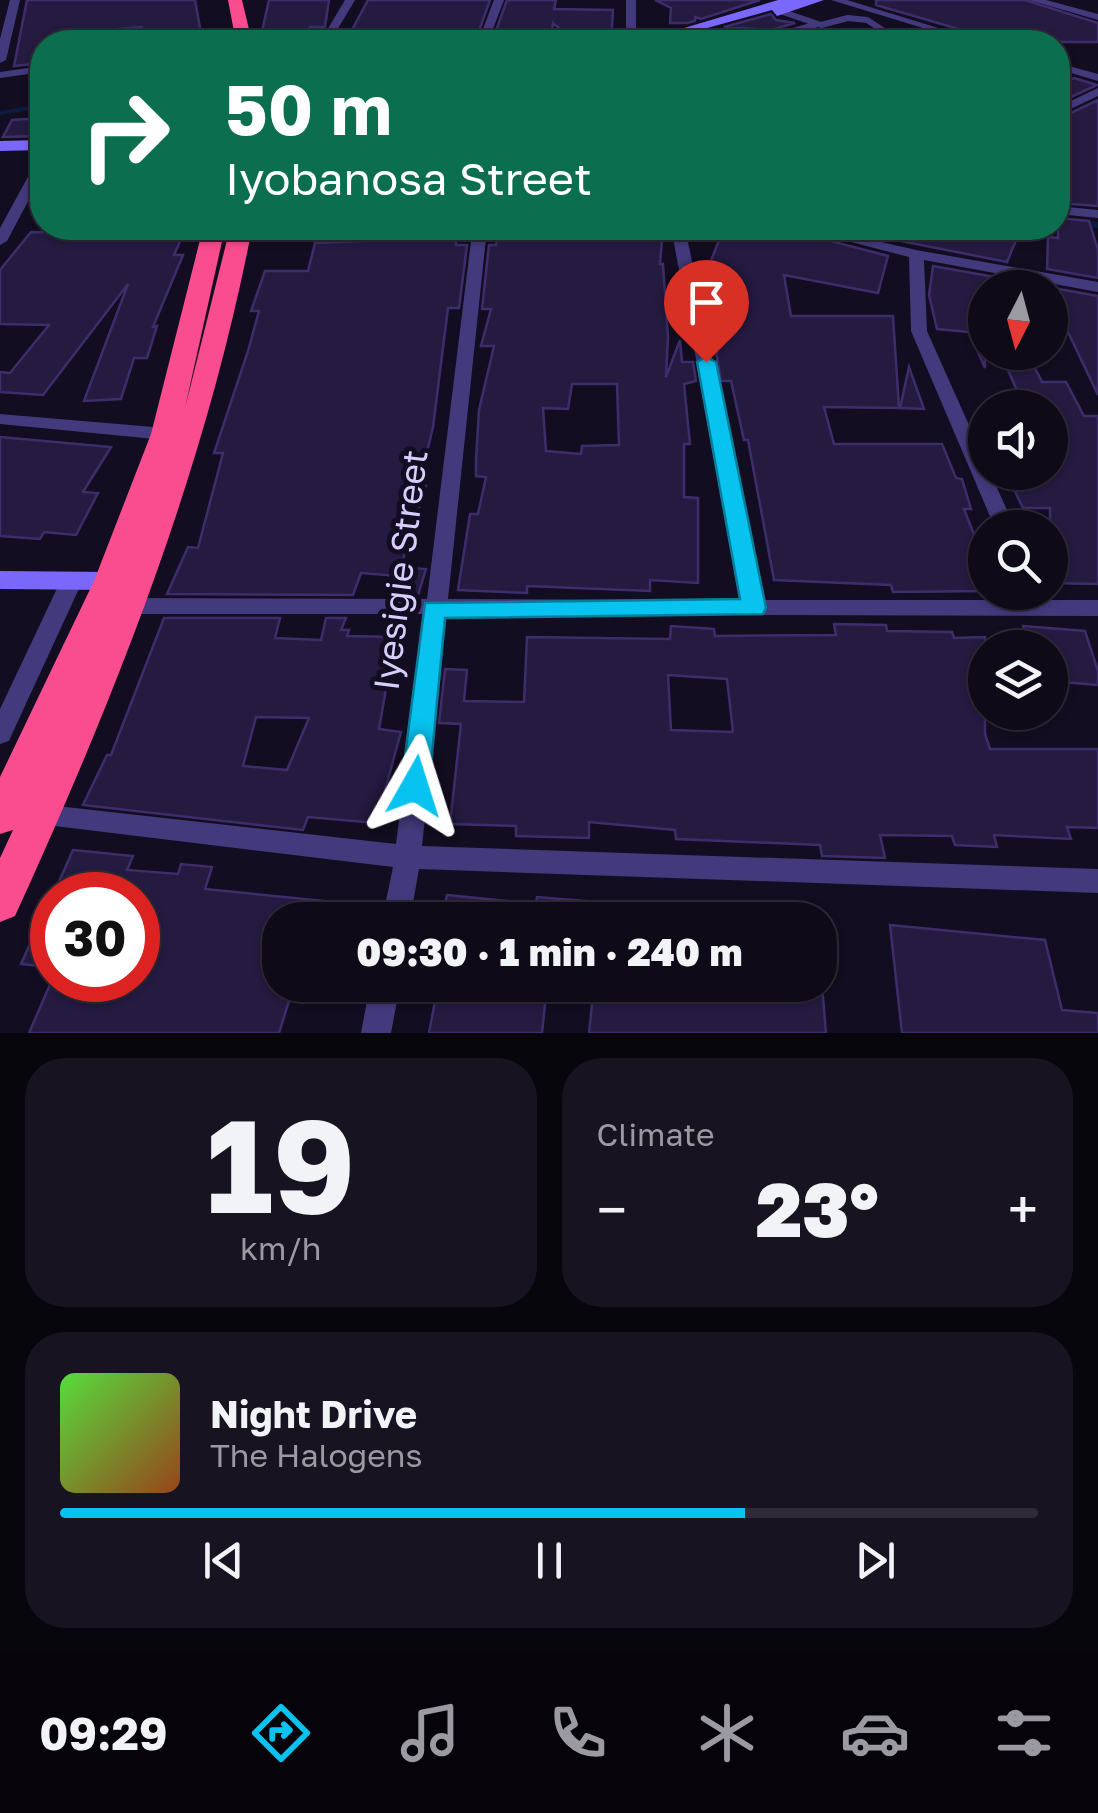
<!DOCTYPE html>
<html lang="en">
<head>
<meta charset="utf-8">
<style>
  :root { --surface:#0e0a18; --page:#171321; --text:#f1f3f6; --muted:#9b9aa2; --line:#2e2b37; --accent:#08c2ef }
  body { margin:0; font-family:"Golos Text",sans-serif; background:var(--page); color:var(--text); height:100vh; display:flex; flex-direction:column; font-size:38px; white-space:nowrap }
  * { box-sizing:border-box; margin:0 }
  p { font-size:32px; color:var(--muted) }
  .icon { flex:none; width:55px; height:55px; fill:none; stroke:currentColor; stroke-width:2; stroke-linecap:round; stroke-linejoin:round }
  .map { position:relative; height:1033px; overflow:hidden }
  .panel { display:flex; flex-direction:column; gap:25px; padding:25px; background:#08060d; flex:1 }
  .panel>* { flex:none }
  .top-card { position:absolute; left:30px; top:30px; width:1040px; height:210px; border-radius:40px; box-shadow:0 2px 8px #0004,0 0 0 2px var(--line); background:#0b6e4f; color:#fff; overflow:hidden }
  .needle { width:65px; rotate:186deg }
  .fabs { position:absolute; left:968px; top:270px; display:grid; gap:20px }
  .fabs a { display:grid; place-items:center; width:100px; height:100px; border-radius:50%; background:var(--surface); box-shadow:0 2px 8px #0004,0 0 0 2px var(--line); font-size:50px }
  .speed { position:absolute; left:30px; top:872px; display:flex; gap:20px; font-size:50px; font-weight:700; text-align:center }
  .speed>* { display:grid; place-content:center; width:130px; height:130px; border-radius:50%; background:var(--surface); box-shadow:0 2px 8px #0004,0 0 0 2px var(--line); line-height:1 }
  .speed .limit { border:15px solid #d22; background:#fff; color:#111 }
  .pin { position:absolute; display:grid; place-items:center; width:85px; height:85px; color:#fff; margin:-102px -42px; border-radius:50% 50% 50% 0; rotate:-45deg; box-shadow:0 0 10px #0007 }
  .pin .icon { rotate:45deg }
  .me { position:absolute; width:110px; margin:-55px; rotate:6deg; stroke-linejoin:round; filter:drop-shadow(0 0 8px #0008) }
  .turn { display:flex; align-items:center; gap:35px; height:210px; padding:0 30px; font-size:45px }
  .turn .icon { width:130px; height:130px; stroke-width:2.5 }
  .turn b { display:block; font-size:70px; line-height:85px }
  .big { font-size:75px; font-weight:800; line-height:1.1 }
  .panel .widget { flex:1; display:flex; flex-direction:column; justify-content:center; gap:15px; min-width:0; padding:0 35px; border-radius:40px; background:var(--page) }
  .panel .dial { align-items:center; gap:0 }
  .dial b { font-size:130px; line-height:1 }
  .song { display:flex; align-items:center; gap:30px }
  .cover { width:120px; height:120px; border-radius:15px; background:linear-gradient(135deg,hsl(110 70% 55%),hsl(20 70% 35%)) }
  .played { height:10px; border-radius:5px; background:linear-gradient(90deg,var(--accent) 70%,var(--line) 70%) }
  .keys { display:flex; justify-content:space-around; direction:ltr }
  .heat { display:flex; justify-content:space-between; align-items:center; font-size:55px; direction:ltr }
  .panel .tiles { flex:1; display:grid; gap:25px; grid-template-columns:1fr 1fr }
  .widget:last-child { grid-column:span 2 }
  .trip { position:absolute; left:262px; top:902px; width:575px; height:100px; border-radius:40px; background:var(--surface); box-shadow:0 2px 8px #0004,0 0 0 2px var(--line); font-weight:800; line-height:100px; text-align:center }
  .tab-bar { display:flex; height:160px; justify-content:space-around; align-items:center; background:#06040a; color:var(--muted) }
  .tab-bar .icon { width:70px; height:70px }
  .tab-bar .on { color:var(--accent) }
  .tab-bar b { font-size:45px; color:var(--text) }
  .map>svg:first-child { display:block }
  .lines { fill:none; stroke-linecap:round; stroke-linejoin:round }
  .stream-far1 { stroke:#0d1b3f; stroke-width:4 }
  .stream { stroke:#0d1b3f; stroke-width:6 }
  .building { fill:#251a40; stroke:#3f2d6b; stroke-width:2.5; fill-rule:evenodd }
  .lane { stroke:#433a7d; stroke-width:6 }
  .street { fill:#433a7d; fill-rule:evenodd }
  .secondary { fill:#7a68fa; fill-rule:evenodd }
  .highway { fill:#f94d8f; fill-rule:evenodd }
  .route { fill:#08c2ef; stroke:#057e9b; stroke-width:2.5 }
  .labels { text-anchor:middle; stroke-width:10; stroke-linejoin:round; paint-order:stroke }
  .street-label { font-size:35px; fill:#d8cefd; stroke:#120d20 }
</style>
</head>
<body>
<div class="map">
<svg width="1098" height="1033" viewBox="0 0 1098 1033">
  <rect width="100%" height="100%" fill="#120d20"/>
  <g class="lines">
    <path class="stream-far1" d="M0,113L42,106"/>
    <path class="stream" d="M1082,223L1098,225"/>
  </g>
  <path class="building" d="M27,0H195L202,39L143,42L142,27L106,30L99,33V42H42V63L14,66Z
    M269,0H329L325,27H310L304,42H267L272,30L262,31Z
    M368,0H490L475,42H459L461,35L413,33L410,42H354L359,31L352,30Z
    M507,0H556L554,9L613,10L611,42H575L553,23L551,42H492Z
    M655,0H760L701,19L695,17V21L687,23H670L671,8Z
    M876,0H1025L1098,23V42H1003L876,5Z
    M771,14L776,20L795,23L771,30L724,27Z
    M1074,78L1097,85L1058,103V84Z
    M1098,100V206L1058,203V119Z
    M42,118V136L3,137L12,120Z
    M1058,218L1089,221L1098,250V278L1047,269L1048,237L1058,238Z
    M123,228H186L174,255H183L153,327L157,326L147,358H134L121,399L84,401L128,284L43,395L0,392V372L10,373L49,325L0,324V270L31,232L119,233Z
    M499,228H663L660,264H663L668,337L666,377L680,340L682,362H693L696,381L684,384L690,444H684V497L698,498V583L650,580V591L527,586V593L458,590L470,514H478L486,477L476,476V459L479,410L494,346H481L491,309H482L489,245H496ZM572,384H617L619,445L582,446L581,454L546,451L543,408L568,409Z
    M724,228H793L796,232L888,256L878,293L784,275L791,316H893L899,408L824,407L834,444H942L956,478L962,479L971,509H964L985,562V591L893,592L891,585L774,580L748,440H744L731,381H721L710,316H714L710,263Z
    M835,228H1014L1019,233L1007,262Z
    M456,237V245H467L459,308H448L433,427L419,486H426L398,576L361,573L353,595L167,594L188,547L198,548L223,453H214L248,351L259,311H251L265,271H308L315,243Z
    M933,266L1000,278L996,288H985V368L969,332L937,329L929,295Z
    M1048,287L1098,296V395L1067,330L1050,329Z
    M1000,352H1027L1042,382H1066L1084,416H1098V584L1050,583V508H1023L1007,475L1050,474V403L1022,402Z
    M909,367L924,409L900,408Z
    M0,437L111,447L83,492L98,493L76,535L44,532L40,539L0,536Z
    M402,567L426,569L418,595H393Z
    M164,618H280L275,638L321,640L326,618H346L341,630H349L347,636L395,637L379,729L401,732L376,823L308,817L303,830L83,805L107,755H111ZM256,717L309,718L287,770L243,766Z
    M834,624L886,625L887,631L952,632L954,638L985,637V734L990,749H1098V828L1067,827L1071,839L994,835L997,847L955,845L952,836L880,835L885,858L822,856L820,845L676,839L675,830L589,822V838L516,836V826L450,824L461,724L439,723L445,669L467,670L464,701L524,702L527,637L670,639L671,626L714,629L715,636L836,635ZM668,675L727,679L733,732L671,730Z
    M1023,626L1085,631L1098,671V685L1050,681V648H1029Z
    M73,850L133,856L127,870L178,874L181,864L212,867L205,889L375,906L374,920H280V985H294L279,1033H29L52,980H138V895H53Z
    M52,895V967L21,964Z
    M447,895L536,904L537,897L659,907L658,920H442Z
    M890,925L1045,940L1062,1010L1098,1013V1033H902Z
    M438,985H547L542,1033H429Z
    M594,985H822L826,1033H589Z"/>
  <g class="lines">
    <path class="lane" d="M780,11L821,25L848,18L867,20L901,42
      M771,37L815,25"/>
    <path class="street" d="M10,0H20L6,60L0,63V39Z
      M345,0H355L330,42H320Z
      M494,0H504L488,42H478Z
      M626,0H636V27L644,42H634L626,27Z
      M831,0H847L984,42H969Z
      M1029,0H1046L1098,14V20Z
      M1058,63L1098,74V81L1058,69Z
      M42,66V72L0,78V72Z
      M1098,88V96L1058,115V107Z
      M42,160V175L7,241L0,245V228L35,164Z
      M1058,206L1098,210V218L1058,214Z
      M387,228H487L448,599L742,600L671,228H685L763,600H1098V616L447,614L422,846L1098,869V893L419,869L410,920H382L393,867L30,823L26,815L30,807L39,804L396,844L425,614H126L118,611L115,606L118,601L126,598L427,599L472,233L239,242L232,238L239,234Z
      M797,228H821L916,250L1098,282V292L924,260L927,331L985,461V472H990L1015,528H995L911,331L909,257Z
      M0,414L165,428L174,434L165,440L0,424Z
      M72,573L80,575L83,580L12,734L9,741L0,744V709L61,580L64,575Z
      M370,985H400L391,1033H361Z"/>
    <path class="secondary" d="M778,0H824L777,16L772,10L657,42H637Z
      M42,140V150L0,151V141Z
      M0,571L110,572L119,574L123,581L119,588L110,590L0,589Z"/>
    <path class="highway" d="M228,0H242L252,42H236Z
      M203,228H225L185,408L230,228H252C206,468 116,695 15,916L0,922V858L13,830L0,834V777L94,581L151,434Z"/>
  </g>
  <path class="route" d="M706,357L716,362L766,608L763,614L445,618L429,786L425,795L415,798L405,795L401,786L425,603L740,599L697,362Z"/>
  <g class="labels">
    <g class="street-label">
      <text transform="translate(401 570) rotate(-83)" y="12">Iyesigie Street</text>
    </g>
  </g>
</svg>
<div class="fabs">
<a><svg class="needle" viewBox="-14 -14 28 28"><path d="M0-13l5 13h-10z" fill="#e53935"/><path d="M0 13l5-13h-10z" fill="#9b9aa2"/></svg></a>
<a><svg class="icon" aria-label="sound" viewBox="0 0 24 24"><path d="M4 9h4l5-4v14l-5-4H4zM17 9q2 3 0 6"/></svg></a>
<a><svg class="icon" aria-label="search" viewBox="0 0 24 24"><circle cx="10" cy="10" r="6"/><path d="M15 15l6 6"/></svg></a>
<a><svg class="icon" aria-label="layers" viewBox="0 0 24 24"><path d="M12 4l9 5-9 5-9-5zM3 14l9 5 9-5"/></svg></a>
</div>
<div class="speed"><div class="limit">30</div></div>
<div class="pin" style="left:706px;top:362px;background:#d93025"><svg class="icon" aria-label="arrive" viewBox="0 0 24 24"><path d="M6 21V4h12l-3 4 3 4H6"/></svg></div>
<svg class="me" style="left:415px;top:786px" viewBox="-20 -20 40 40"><path d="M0-17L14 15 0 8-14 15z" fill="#08c2ef" stroke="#fff" stroke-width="4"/></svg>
<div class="trip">09:30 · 1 min · 240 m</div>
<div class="top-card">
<div class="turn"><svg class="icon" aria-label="right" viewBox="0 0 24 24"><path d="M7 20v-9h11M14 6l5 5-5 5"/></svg><div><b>50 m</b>Iyobanosa Street</div></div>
</div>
</div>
<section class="panel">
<div class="tiles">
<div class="widget dial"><b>19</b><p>km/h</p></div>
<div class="widget"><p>Climate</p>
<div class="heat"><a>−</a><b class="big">23°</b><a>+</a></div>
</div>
<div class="widget">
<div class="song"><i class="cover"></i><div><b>Night Drive</b><p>The Halogens</p></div></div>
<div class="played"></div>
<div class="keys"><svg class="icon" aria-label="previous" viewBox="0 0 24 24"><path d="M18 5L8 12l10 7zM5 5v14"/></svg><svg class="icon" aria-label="pause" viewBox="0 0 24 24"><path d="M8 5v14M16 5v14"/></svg><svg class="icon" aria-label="next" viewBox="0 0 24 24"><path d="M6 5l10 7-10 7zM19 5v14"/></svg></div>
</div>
</div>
</section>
<nav class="tab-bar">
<b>09:29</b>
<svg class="icon on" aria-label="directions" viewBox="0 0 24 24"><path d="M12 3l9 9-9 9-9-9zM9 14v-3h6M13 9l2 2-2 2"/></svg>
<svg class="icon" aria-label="music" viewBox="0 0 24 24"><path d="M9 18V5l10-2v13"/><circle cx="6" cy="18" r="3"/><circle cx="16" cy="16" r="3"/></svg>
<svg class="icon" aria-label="phone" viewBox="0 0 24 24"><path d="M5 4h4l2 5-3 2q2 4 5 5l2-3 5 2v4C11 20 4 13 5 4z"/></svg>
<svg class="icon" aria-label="climate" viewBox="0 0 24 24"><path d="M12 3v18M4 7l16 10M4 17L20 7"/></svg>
<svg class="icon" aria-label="car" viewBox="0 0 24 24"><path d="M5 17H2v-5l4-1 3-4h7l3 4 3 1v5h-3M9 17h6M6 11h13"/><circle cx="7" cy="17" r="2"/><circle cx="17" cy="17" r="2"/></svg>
<svg class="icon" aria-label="filters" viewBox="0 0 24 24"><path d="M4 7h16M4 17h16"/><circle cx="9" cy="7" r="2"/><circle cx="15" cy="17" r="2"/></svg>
</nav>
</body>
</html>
